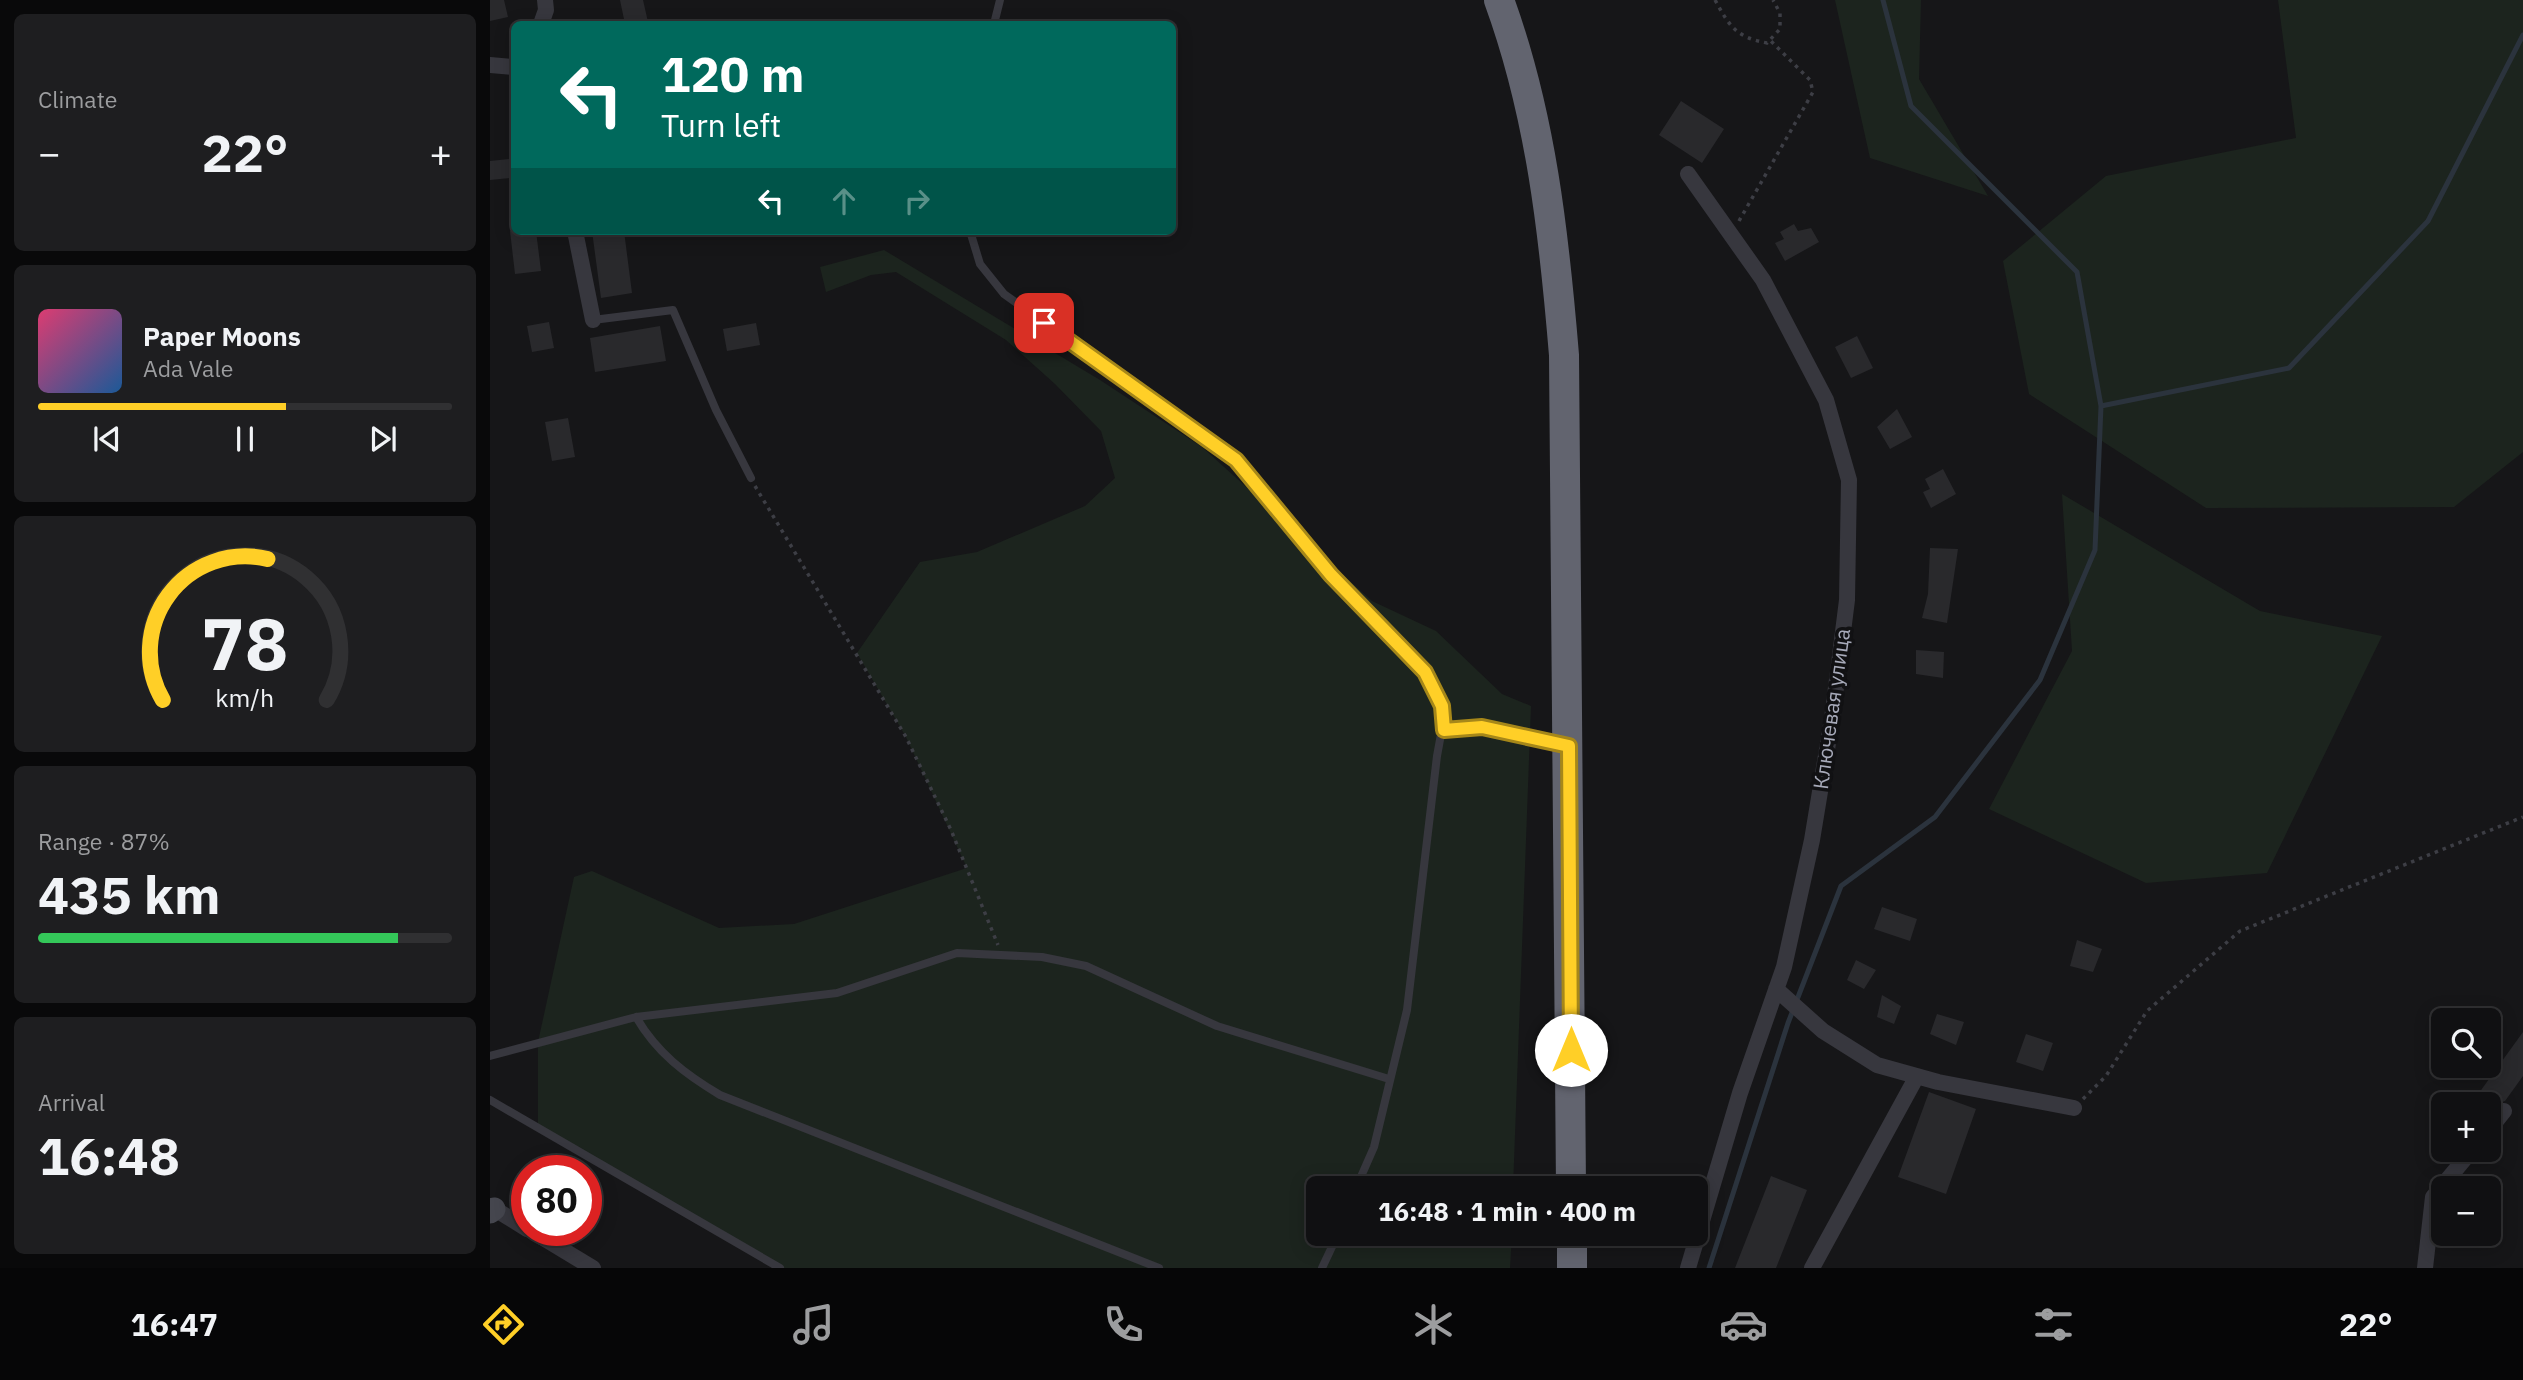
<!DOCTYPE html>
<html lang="en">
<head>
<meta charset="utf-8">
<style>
  :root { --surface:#101012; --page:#1e1e20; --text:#f1f3f6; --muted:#9c9d9f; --line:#303032; --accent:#ffcf27 }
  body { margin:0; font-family:"IBM Plex Sans",sans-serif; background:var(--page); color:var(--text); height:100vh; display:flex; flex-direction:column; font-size:26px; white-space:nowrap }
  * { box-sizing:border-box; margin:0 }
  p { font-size:23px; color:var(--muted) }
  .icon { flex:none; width:38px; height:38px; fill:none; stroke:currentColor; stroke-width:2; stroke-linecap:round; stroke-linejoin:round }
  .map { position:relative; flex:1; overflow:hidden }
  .details { display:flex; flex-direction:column; gap:14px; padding:14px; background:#09090a; width:490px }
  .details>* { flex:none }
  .guide { position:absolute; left:21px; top:21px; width:665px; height:214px; border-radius:10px; box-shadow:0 4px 18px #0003,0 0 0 2px var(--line); background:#00695c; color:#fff; overflow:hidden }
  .controls { position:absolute; left:1941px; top:1008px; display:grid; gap:14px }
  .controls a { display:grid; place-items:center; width:70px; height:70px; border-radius:10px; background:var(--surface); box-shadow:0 4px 18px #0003,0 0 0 2px var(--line); font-size:35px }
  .speed { position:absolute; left:21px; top:1155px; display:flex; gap:14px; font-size:35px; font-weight:700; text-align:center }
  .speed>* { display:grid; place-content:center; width:91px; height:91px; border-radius:50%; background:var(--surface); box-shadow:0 4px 18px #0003,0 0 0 2px var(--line); line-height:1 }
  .speed .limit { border:10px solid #d22; background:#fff; color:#111 }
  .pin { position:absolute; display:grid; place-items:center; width:60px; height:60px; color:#fff; margin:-30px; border-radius:14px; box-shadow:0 4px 10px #0006 }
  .me { position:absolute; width:77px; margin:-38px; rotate:0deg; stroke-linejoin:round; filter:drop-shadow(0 0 5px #0008) }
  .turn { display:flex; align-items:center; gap:24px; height:147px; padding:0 35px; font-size:32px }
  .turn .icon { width:91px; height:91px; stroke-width:2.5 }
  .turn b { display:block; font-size:49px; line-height:60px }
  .lanes { display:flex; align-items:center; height:66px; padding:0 35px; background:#0003; justify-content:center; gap:35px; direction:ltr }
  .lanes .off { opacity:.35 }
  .big { font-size:52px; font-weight:700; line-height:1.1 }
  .details .tile { flex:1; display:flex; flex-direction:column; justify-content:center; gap:10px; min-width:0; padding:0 24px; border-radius:10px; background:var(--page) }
  .details .dial { align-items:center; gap:0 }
  .dial svg { height:182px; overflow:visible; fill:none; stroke:var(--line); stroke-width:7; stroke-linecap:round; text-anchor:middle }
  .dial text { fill:var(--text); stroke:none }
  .song { display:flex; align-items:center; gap:21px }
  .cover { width:84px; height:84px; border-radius:10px; background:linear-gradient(135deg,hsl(340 70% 55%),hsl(210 70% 35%)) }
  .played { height:7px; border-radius:4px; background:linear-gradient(90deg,var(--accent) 60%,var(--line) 60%) }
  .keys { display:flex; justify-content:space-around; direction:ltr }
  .heat { display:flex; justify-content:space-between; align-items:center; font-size:38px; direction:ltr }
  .charge { height:10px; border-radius:5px; background:linear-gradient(90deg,#34c759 87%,var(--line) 0) }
  .trip { position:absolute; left:816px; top:1176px; width:402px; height:70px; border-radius:10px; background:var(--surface); box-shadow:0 4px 18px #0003,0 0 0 2px var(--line); font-weight:700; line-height:70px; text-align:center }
  .tab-bar { display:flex; height:112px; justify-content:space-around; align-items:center; background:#060607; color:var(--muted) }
  .tab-bar .icon { width:49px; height:49px }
  .tab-bar .active { color:var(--accent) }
  .tab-bar b { font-size:32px; color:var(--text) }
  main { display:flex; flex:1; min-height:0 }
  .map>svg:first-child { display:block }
  .green { fill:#1c241e }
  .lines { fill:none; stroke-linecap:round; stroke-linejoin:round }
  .stream { stroke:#2b333d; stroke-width:5 }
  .building { fill:#29292c }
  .path { stroke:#3d3e45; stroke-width:3.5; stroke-dasharray:3.5 5; stroke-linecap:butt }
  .lane { stroke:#37373e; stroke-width:8 }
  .street { stroke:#37373e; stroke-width:16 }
  .secondary { stroke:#45464e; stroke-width:23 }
  .highway { stroke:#62646f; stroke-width:30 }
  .route-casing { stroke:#a68719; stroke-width:18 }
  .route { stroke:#ffcf27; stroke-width:12 }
  .labels { text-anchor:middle; stroke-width:7; stroke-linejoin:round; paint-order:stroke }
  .street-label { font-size:21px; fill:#a7aab9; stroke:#111113 }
</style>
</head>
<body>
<main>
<section class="details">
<div class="tile"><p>Climate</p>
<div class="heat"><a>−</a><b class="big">22°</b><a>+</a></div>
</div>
<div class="tile">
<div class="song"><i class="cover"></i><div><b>Paper Moons</b><p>Ada Vale</p></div></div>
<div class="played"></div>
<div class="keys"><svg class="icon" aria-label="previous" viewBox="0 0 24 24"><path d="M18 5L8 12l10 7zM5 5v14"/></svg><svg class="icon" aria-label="pause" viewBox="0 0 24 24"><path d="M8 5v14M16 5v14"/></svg><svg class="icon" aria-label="next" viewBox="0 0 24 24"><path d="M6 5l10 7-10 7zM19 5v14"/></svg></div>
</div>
<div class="tile dial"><svg viewBox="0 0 100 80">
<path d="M14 69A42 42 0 1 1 86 69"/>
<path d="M14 69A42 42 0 0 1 60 7" stroke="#ffcf27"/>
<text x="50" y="56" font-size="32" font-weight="700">78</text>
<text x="50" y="72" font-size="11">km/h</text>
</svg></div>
<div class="tile"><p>Range · 87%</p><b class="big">435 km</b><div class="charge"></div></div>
<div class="tile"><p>Arrival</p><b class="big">16:48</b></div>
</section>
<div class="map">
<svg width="2033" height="1268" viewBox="0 0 2033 1268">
  <rect width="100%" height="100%" fill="#161618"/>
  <path class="green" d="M1345,0H1431L1429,79L1498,196L1380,158Z
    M1788,0H2033V452L1964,507L1716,508L1539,394L1513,261L1616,176L1806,138Z
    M394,250L610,380L712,447L882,601L946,631L1012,694L1041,706L1023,1188H828V1234H1022L1020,1268H290L48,1128V1042L84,877L102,871L229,928L304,924L477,868L416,737L367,653L430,562L487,552L595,506L625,478L611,431L565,384L516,340L406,272L381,275L336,292L330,267Z
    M1572,494L1770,611L1892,636L1777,873L1656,883L1499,809L1582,651Z"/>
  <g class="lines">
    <path class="stream" d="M1611,406L1799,368L1938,221L2033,35
      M1219,1268L1298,1023L1351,886L1445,817L1550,680L1605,550L1611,406L1587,272L1421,106L1393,0"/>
  </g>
  <path class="building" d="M0,0H14L18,17L0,21Z
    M130,0H153L158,22L135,24Z
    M1191,101L1234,129L1212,163L1169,135Z
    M19,159L21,178L0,180V161Z
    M1304,224L1308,231L1321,228L1329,242L1295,261L1285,243L1294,239L1290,232Z
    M20,231H46L51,271L25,274Z
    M102,231H134L142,293L111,298Z
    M59,322L64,348L42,352L37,326Z
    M266,323L270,345L237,351L233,329Z
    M170,326L176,361L105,372L100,338Z
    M1367,336L1383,368L1361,378L1345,347Z
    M1407,409L1422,437L1400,449L1387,427Z
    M78,418L85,457L62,461L55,422Z
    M1453,469L1466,494L1441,508L1433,492L1440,489L1435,479Z
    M1440,548L1468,549L1457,623L1432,618L1438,594Z
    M1426,650L1454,652L1453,678L1426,674Z
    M1392,907L1427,919L1420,941L1384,929Z
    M1587,940L1612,949L1603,972L1580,966Z
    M1366,960L1386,970L1374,989L1357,980Z
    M1392,995L1411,1006L1404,1024L1387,1017Z
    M1447,1014L1474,1022L1466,1045L1440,1034Z
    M2033,1032V1076L2015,1101L2006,1104L1998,1114V1104H1981Z
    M1536,1034L1563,1043L1553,1071L1526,1062Z
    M1439,1092L1486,1109L1456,1194L1408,1177Z
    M1281,1176L1317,1190L1286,1268H1245Z"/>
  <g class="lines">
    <path class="path" d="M1225,0C1240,27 1246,37 1277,43L1290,29V13L1283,0
      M1249,221L1323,92L1320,80L1280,40
      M265,486L416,737L461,830L508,945
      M1593,1099L1616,1076L1657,1011L1750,931L2033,817"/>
    <path class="lane" d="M504,24L510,0
      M480,231L490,264L514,294L746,460L840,575L935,672L946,691L954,718L947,756L917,1010L884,1147L866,1188
      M103,320L183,310L226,410L261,478
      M954,730L992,727L1071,744
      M146,1017C167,1053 195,1074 230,1095L669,1268
      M0,1056L146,1017L347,993L467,953L552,957L596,966L727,1026L899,1079
      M0,1100L290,1268
      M832,1268L848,1234"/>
    <path class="street" d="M51,24L56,10L55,0
      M0,65L24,67
      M1198,174L1273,280L1336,400L1359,480L1357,600L1342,719L1322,840L1294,967L1250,1093L1198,1268
      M85,231L103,320
      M1286,989L1333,1031L1387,1065L1448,1082L1584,1108
      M1998,1131L2014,1111
      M0,1206L37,1229
      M40,1230L103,1268
      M1322,1268L1427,1076
      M1935,1268L1943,1197L1982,1150"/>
    <path class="secondary" d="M0,1212L4,1209"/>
    <path class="highway" d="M1009,0C1051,115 1064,234 1074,355L1081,1188
      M1082,1234V1268"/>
  </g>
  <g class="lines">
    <defs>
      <path id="route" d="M554,323L746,460L841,575L935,672L952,706L954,730L992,727L1079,746L1081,1050"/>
    </defs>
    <use href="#route" class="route-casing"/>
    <use href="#route" class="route"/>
  </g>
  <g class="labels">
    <g class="street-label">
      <text transform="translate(1342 709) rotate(-82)" y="7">Ключевая улица</text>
    </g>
  </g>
</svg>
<div class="controls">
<a><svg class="icon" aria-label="search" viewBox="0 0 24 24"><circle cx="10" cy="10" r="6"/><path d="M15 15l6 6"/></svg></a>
<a>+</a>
<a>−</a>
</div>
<div class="speed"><div class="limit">80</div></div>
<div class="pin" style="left:554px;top:323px;background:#d93025"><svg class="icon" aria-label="arrive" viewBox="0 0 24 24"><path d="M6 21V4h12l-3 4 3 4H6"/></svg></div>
<svg class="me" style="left:1081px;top:1050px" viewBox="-20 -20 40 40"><circle r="19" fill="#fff"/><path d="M0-13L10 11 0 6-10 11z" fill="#ffcf27"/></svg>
<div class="trip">16:48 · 1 min · 400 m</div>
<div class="guide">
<div class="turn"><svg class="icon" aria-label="left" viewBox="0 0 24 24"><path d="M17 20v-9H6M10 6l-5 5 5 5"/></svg><div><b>120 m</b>Turn left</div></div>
<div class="lanes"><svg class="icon" aria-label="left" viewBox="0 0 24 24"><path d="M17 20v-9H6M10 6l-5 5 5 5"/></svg><svg class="icon off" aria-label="ahead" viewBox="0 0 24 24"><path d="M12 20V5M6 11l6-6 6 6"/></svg><svg class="icon off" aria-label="right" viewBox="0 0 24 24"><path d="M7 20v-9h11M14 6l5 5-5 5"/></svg></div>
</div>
</div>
</main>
<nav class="tab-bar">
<b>16:47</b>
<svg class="icon active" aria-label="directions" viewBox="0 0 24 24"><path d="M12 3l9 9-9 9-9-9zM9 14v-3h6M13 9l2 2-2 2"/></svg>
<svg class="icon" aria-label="music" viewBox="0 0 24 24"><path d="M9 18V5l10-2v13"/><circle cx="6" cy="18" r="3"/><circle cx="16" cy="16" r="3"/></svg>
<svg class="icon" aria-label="phone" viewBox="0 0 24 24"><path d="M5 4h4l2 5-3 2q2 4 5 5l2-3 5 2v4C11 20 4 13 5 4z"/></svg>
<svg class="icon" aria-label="climate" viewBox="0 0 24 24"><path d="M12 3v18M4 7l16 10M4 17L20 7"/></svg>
<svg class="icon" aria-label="car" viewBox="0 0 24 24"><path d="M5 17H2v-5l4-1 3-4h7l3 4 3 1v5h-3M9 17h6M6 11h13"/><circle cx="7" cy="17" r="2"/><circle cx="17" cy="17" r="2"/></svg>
<svg class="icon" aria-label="filters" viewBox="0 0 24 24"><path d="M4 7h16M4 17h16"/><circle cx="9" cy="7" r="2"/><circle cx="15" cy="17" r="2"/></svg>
<b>22°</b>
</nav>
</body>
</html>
